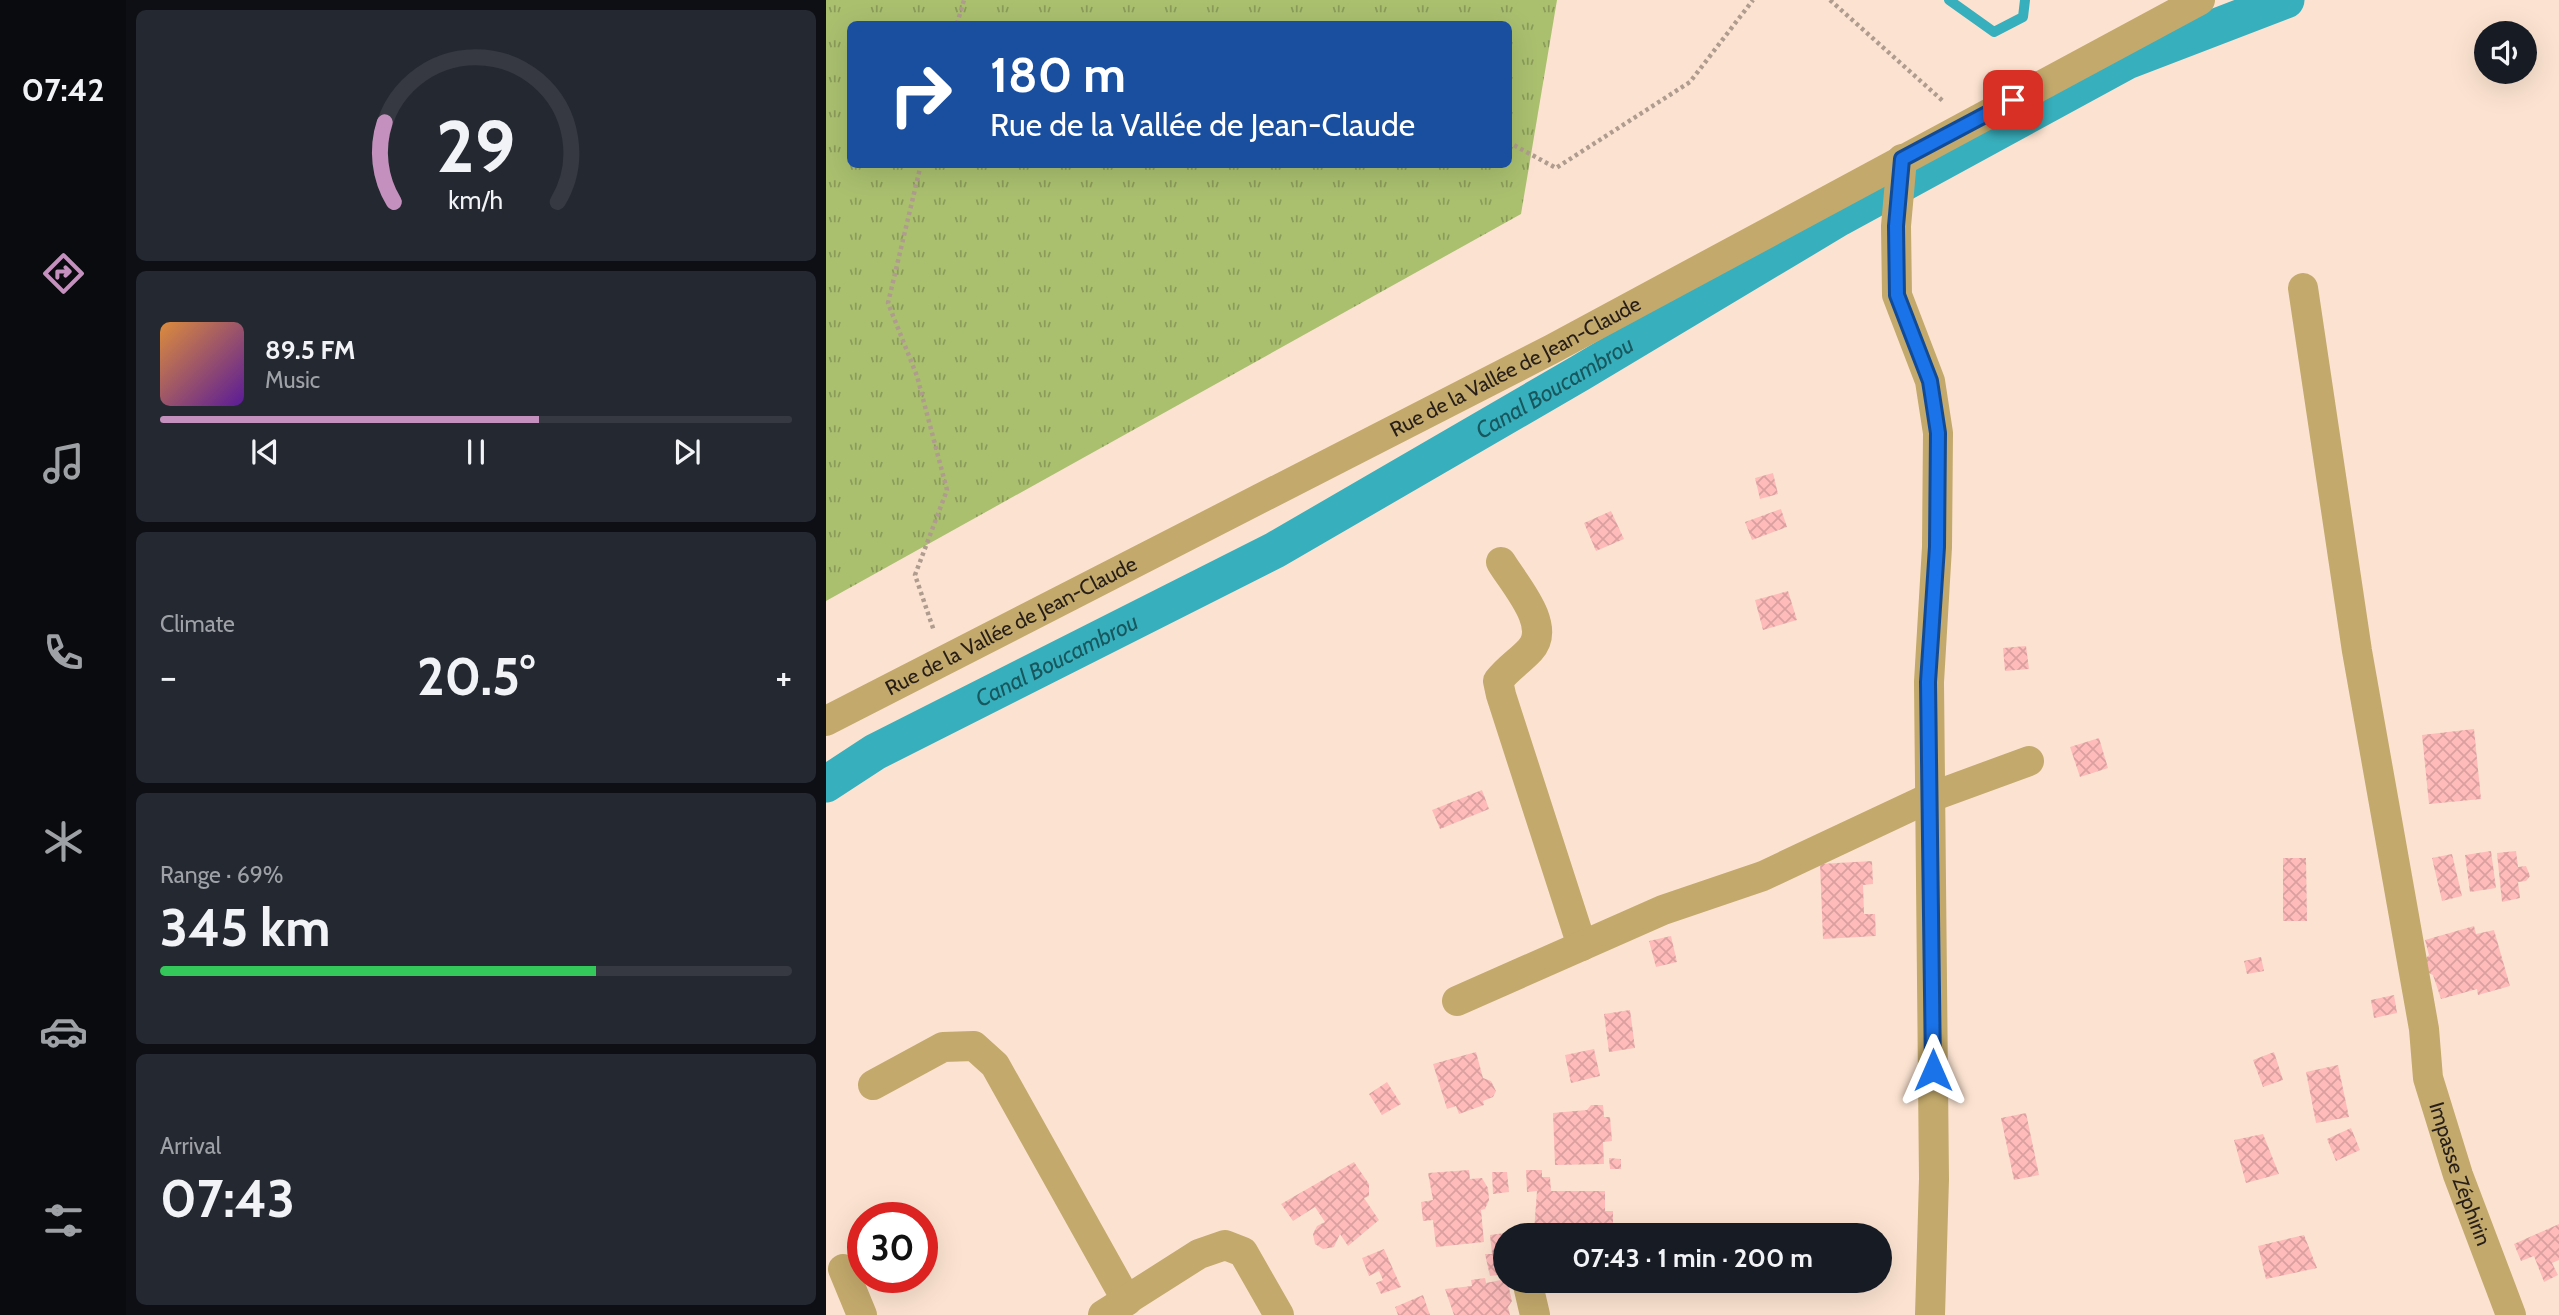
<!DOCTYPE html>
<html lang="en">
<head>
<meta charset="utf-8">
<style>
  :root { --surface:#171b24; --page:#242831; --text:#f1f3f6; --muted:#9ea1a6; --line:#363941; --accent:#c490bd }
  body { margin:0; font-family:Cabin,sans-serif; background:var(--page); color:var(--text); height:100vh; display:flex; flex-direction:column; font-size:26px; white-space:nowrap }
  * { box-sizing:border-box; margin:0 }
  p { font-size:23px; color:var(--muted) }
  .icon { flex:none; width:38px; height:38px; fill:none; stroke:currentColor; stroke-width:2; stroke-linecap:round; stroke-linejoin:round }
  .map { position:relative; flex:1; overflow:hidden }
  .details { display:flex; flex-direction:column; gap:10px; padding:10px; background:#0d0f14; width:700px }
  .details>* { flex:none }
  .hud { position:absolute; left:21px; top:21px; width:665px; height:147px; border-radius:10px; box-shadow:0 7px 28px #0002; background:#1a4fa0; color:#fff; overflow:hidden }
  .controls { position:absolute; left:1648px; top:21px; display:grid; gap:14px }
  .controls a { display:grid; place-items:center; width:63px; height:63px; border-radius:50%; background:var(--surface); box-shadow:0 7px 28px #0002; font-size:35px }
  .speed { position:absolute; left:21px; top:1202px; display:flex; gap:14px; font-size:35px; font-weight:700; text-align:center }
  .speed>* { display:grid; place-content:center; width:91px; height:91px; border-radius:50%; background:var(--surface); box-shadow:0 7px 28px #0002; line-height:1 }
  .speed .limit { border:10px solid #d22; background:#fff; color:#111 }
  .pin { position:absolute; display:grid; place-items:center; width:60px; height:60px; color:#fff; margin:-30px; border-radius:14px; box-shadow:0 4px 10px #0006 }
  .me { position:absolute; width:77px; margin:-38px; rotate:0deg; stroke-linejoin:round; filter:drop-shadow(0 0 5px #0008) }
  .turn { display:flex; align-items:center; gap:24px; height:147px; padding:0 28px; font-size:32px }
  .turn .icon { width:91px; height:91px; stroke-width:2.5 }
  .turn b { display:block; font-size:49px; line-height:60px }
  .big { font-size:52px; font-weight:700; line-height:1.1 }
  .details .card { flex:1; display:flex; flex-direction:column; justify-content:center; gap:10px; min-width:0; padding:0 24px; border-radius:10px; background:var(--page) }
  .details .dial { align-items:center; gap:0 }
  .dial svg { height:182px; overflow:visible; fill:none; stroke:var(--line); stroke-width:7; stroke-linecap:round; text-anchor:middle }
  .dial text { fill:var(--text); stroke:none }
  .song { display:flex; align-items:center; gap:21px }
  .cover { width:84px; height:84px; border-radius:10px; background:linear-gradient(135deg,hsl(30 70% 55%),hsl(270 70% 35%)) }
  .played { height:7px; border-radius:4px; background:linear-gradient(90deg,var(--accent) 60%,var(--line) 60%) }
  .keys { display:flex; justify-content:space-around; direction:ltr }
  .heat { display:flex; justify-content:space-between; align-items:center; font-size:38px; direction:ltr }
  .charge { height:10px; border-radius:5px; background:linear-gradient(90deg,#34c759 69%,var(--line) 0) }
  .trip { position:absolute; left:667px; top:1223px; width:399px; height:70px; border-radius:35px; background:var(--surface); box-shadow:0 7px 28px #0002; font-weight:700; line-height:70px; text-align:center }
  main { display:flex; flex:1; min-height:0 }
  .menu { display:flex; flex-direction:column; width:126px; justify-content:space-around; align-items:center; background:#090b0e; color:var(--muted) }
  .menu .icon { width:49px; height:49px }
  .menu .active { color:var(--accent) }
  .menu b { font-size:32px; color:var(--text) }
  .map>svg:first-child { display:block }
  .grass { fill:url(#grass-tufts); fill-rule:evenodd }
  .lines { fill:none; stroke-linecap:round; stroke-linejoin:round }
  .stream { stroke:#38afbc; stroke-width:10 }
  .canal { stroke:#38afbc; stroke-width:37 }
  .building { fill:url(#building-cross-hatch) }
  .path { stroke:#af9c8e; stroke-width:4.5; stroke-dasharray:3.5 3.5; stroke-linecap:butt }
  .street { stroke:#c3a96c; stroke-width:30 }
  .route-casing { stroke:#114b97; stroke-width:18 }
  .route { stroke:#1a73e8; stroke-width:12 }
  .labels { text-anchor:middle; stroke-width:6; stroke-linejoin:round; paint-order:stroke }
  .street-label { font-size:21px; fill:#271e18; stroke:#fce3d1 }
  .water-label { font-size:23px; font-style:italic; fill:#17585f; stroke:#fce3d1 }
</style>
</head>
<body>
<main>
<nav class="menu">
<b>07:42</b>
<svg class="icon active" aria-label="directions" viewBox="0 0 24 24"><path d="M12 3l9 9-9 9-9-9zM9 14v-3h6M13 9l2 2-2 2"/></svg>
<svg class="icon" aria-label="music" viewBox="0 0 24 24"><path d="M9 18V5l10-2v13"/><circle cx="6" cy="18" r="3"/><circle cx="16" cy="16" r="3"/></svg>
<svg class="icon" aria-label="phone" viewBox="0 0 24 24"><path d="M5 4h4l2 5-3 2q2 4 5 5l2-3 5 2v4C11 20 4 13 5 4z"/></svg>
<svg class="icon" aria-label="climate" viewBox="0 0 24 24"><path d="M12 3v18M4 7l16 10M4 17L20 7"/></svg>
<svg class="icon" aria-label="car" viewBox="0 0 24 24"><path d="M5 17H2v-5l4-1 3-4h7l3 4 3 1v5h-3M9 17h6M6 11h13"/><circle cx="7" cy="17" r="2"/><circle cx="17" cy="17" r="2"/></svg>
<svg class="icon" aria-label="filters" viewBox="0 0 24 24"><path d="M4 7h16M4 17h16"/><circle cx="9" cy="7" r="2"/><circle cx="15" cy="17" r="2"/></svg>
</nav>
<section class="details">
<div class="card dial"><svg viewBox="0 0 100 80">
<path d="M14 69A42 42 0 1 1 86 69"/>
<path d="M14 69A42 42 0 0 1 10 34" stroke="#c490bd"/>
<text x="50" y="56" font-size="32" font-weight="700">29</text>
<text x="50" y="72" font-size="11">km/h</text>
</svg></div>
<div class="card">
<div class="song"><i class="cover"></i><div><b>89.5 FM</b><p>Music</p></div></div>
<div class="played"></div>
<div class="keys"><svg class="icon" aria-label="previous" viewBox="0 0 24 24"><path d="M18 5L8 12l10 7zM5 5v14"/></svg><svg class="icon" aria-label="pause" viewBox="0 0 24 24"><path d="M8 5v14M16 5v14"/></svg><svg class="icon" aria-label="next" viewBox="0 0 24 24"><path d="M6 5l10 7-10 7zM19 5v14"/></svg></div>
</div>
<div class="card"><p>Climate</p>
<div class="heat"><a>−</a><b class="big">20.5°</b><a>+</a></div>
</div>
<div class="card"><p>Range · 69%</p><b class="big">345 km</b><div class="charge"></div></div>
<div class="card"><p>Arrival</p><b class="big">07:43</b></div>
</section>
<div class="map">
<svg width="1733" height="1315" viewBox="0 0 1733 1315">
  <defs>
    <pattern id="grass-tufts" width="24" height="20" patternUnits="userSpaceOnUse" patternTransform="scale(1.75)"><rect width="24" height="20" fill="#aac06f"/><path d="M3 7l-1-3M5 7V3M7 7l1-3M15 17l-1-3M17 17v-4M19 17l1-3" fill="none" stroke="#8a9b5a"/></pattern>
    <pattern id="building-cross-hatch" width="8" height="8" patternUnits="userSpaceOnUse" patternTransform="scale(1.75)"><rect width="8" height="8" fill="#febbba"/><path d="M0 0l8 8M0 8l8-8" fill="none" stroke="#daa09f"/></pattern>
  </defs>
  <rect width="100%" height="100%" fill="#fce3d1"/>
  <path class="grass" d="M0,0H731L695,214L0,601ZM24,24H682V164H24Z"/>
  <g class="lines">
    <path class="stream" d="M1123,0L1168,32L1197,17L1199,0"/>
    <path class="canal" id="s1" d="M0,784L49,752L449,550L754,373L1013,218L1301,61L1460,0"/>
  </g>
  <path class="building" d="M947,473L952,494L934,499L929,478Z
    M955,509L961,527L926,540L919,522Z
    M785,511L798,539L770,551L758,523Z
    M962,591L971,620L937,630L929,600Z
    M1200,646L1203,669L1179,671L1177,648Z
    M1648,729L1655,799L1603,804L1596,735Z
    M1273,738L1282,768L1254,777L1244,747Z
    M656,790L663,809L614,829L606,810Z
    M1665,851L1670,888L1644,892L1639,855Z
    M1690,851L1692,867L1700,866L1704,876L1700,881L1692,882L1694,898L1676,902L1671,853Z
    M1626,854L1636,896L1616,901L1606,858Z
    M1457,858H1480L1481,921H1457Z
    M1046,861L1047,884L1037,885L1038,914H1049L1050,936L997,939L994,864Z
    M1648,926L1650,934L1668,930L1684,986L1652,995L1651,989L1615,999L1607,975L1599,971L1596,962L1603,955L1599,940Z
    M845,936L851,962L830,967L823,941Z
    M1435,957L1438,971L1421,974L1418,961Z
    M1568,995L1571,1013L1548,1018L1545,1000Z
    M804,1010L809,1048L783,1052L778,1014Z
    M768,1049L774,1076L745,1083L739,1055Z
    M650,1052L657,1078L665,1081L670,1091L667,1097L657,1101L658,1105L633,1114L630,1106L621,1109L607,1064Z
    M1448,1052L1457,1080L1437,1087L1427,1060Z
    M1512,1065L1523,1117L1490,1123L1480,1072Z
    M561,1082L575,1104L556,1115L543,1094Z
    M765,1105H777L778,1117H784L786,1141L777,1142L778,1164L729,1165L727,1113L761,1110Z
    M1200,1113L1213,1175L1188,1180L1175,1118Z
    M1525,1128L1534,1150L1510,1161L1501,1139Z
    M1437,1134L1453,1174L1420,1183L1408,1140Z
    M783,1158L795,1159V1169H784Z
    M528,1162L543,1184V1196L538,1198L553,1220L522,1246L514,1234L508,1247L497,1249L489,1244L487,1234L491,1226L499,1222L489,1207L467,1221L455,1204Z
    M643,1170L644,1179L656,1178L662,1188L663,1200L659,1209L655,1210L658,1242L610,1247L607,1220L597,1221L595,1202L607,1200L602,1173Z
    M700,1170H716V1177H724L725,1191H779V1211H787V1233L713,1236L708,1231L711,1191L701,1192Z
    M666,1172H681L683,1192L667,1194Z
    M1733,1224V1260L1726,1263L1732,1275L1718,1282L1708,1256L1695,1261L1688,1244Z
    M679,1233V1274L664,1276L659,1254H666L664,1235Z
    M1478,1235L1491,1268L1440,1279L1432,1246Z
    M558,1249L575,1287L555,1294L550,1283L557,1280L553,1271L543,1276L536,1258Z
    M659,1278L660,1283L675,1280L682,1284L686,1301L682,1307L684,1315H628L619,1289L646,1286L645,1280Z
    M597,1295L604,1315H572L569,1307Z"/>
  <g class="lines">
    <path class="path" d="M1004,0L1118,102
      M131,24L138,0
      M682,142L730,168L864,82L927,0
      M95,164L62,303L91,376L121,490L89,575L108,631"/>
    <g class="street">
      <path d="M1076,159L1070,226L1071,295L1104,381L1112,433L1111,547L1103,682L1108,1179L1104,1315"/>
      <path id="s2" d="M1477,288L1531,651L1598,1029L1602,1078L1632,1175L1685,1315"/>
      <path d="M675,562C688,584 727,626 704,650C694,661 682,668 672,681L675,695L756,946"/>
      <path id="s3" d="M0,721L726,349L1374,0"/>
      <path d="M631,1001L837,910L937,876L1105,797L1203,761"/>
      <path d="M47,1085L117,1047L148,1046L169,1065L301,1301"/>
      <path d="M17,1269L36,1315"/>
      <path d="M702,1285L709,1315"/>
      <path d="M277,1315L373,1254L399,1245L417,1252L453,1315"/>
    </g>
  </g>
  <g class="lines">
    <defs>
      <path id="route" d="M1107,1070L1102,682L1111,547L1112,433L1104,381L1071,295L1070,226L1076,159L1187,100"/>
    </defs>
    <use href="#route" class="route-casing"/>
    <use href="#route" class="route"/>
  </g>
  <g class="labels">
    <g class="street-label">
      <text dy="7" stroke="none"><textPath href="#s3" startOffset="775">Rue de la Vallée de Jean-Claude</textPath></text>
      <text dy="7" stroke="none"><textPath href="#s3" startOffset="208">Rue de la Vallée de Jean-Claude</textPath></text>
      <text dy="7" stroke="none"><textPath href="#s2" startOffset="901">Impasse Zéphirin</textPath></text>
    </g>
    <g class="water-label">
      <text dy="8" stroke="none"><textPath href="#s1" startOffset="830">Canal Boucambrou</textPath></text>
      <text dy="8" stroke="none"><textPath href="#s1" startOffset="262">Canal Boucambrou</textPath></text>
    </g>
  </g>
</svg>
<div class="controls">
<a><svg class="icon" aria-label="sound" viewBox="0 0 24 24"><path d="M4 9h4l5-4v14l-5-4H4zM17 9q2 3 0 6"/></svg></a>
</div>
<div class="speed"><div class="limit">30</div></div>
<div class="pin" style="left:1187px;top:100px;background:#d93025"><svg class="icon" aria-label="arrive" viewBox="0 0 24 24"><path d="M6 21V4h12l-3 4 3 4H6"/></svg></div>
<svg class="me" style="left:1107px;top:1070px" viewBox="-20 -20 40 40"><path d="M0-17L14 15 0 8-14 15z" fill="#1a73e8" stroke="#fff" stroke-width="4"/></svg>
<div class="trip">07:43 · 1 min · 200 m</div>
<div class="hud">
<div class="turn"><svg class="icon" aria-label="right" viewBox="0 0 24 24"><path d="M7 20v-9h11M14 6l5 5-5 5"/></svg><div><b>180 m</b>Rue de la Vallée de Jean-Claude</div></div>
</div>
</div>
</main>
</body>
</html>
